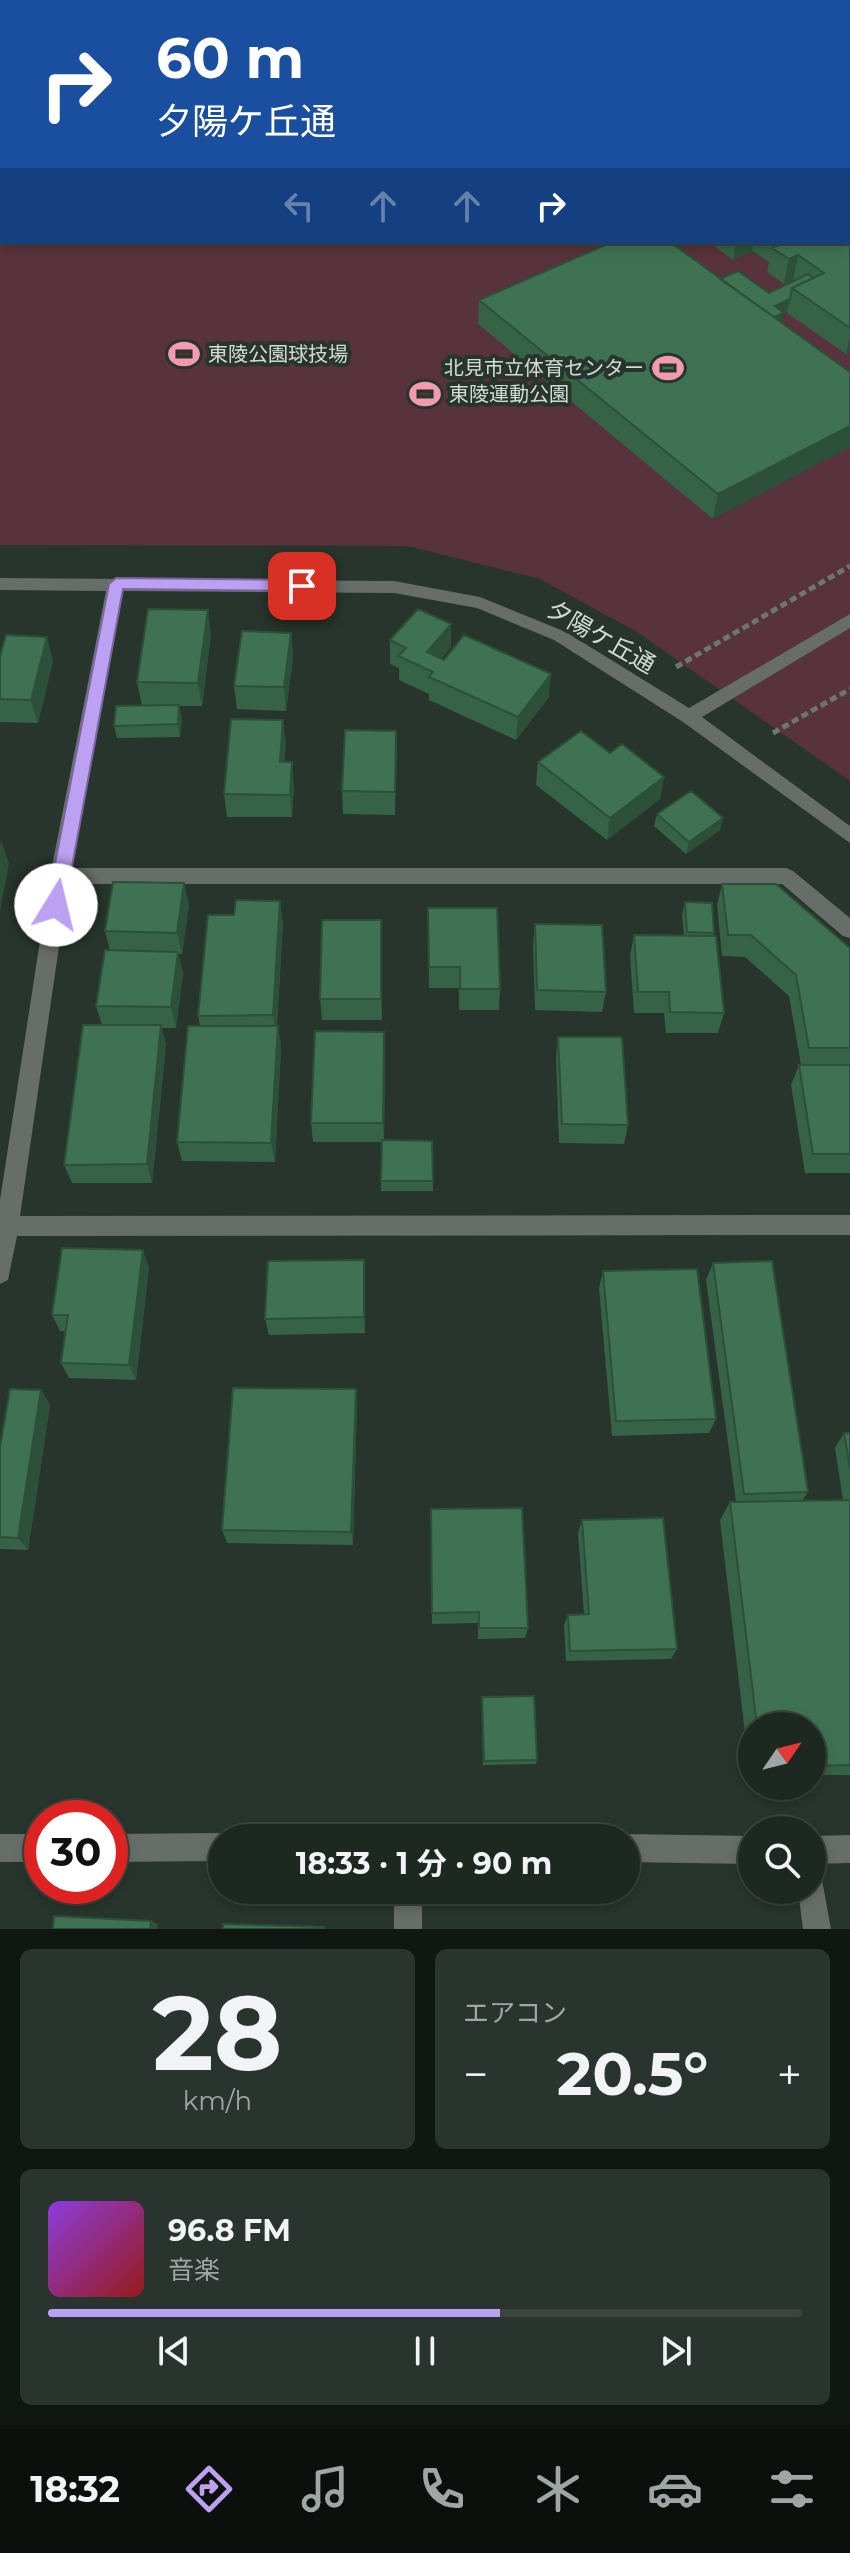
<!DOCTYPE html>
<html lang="ja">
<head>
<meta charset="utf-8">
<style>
  :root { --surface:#1d2821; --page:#2a342e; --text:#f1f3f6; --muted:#a0a6a5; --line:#3b443f; --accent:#bca0f2 }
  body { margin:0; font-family:Montserrat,"Noto Sans JP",sans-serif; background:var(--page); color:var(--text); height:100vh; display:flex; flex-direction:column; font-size:30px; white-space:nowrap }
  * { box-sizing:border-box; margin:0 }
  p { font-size:26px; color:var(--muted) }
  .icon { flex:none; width:44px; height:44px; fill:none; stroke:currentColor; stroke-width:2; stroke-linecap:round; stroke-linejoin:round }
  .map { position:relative; height:1929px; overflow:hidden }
  .side { display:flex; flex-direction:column; gap:20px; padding:20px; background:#101612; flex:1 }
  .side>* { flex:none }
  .guide { position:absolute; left:0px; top:0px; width:850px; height:244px; box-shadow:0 4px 12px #0003,0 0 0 2px var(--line); background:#1a4fa0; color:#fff; overflow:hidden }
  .needle { width:52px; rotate:55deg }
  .tools { position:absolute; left:738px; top:1712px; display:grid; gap:16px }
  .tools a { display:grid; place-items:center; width:88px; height:88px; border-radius:50%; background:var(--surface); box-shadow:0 4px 12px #0003,0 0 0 2px var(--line); font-size:40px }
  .speed { position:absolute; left:24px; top:1800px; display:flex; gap:16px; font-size:40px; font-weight:700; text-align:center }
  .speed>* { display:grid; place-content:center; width:104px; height:104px; border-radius:50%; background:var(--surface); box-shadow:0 4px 12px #0003,0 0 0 2px var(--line); line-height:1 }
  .speed .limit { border:12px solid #d22; background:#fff; color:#111 }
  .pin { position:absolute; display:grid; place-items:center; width:68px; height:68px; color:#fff; margin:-34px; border-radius:16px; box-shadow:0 4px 12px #0006 }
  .me { position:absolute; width:88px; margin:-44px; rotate:9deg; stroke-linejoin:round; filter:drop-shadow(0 0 6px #0008) }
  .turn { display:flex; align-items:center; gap:28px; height:168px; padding:0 24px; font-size:36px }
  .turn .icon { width:104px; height:104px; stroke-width:2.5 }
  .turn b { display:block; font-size:56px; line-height:68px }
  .lanes { display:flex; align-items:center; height:76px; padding:0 24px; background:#0003; justify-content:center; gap:40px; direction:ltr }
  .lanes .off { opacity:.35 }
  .big { font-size:60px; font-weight:700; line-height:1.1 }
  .side .card { flex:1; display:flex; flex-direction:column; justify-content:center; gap:12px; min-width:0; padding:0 28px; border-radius:12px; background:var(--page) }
  .side .dial { align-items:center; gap:0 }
  .dial b { font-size:104px; line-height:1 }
  .song { display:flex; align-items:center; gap:24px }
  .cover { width:96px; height:96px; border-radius:12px; background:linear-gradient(135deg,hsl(270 70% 55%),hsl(0 70% 35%)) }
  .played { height:8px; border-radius:4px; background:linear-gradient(90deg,var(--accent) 60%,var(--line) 60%) }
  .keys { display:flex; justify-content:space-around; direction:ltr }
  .heat { display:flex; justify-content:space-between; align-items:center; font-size:44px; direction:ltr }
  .side .tiles { flex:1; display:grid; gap:20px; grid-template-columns:1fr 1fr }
  .card:last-child { grid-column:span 2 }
  .trip { position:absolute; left:208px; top:1824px; width:432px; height:80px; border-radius:40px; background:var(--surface); box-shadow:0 4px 12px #0003,0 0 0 2px var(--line); font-weight:700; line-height:80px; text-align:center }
  .tab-bar { display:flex; height:128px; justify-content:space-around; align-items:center; background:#0c100d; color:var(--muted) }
  .tab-bar .icon { width:56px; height:56px }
  .tab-bar .active { color:var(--accent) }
  .tab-bar b { font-size:36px; color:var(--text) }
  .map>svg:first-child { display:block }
  .green { fill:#58323c; fill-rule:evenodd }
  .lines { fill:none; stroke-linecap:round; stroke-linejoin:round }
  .path-far1 { stroke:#6b776f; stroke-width:3; stroke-dasharray:5 3; stroke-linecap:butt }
  .path { stroke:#6b776f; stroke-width:5; stroke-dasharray:7 4; stroke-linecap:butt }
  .minor { fill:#676e69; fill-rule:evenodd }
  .wall { fill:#366247 }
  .shaded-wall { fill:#2c5039 }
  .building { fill:#3f7252; stroke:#2c5039; stroke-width:2 }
  .route { fill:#bca0f2; stroke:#7a689d; stroke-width:2 }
  .labels { text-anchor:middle; stroke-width:8; stroke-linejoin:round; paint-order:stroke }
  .far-poi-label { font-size:20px; fill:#d3dbd5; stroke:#27352c; text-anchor:start }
  .street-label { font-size:24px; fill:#d3dbd5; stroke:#27352c }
</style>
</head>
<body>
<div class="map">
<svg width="850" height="1929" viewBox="0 0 850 1929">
  <rect width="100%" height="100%" fill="#27352c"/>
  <path class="green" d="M0,0H850V781L637,632L540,579L408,546L0,545ZM2,2H848V242H2Z"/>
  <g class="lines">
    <path class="path-far1" d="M524,0L530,2"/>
    <path class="path" d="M676,667L850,566
      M773,733L850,689"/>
    <path class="minor" d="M0,578L394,581L480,597L566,632L689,708L850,614V628L702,717L850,826V843L683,722L554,640L477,608L394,593L123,591L71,868H786L793,871L850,918V938L843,936L782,884H68L20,1216L850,1215V1235L17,1236L8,1280L0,1284V1200L50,876L106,591L0,590Z
      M222,1833L232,1838H222V1861L110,1862V1834Z
      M0,1834H42V1862H0Z
      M626,1834L752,1836V1864L626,1862V1838H617Z
      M850,1835V1863L812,1864V1836Z
      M812,1876L822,1880L831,1929H803L798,1890H812Z
      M394,1890H422V1929H394Z"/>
  </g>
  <path class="wall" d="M850,73V352L846,354L787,313L783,314L713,519L478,324L479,300L720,279L769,293L795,281L793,280L784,284L767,272L769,262L752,251L733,260L708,242H848Z
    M451,624V647L441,659L549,697L516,740L429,700V694L399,680V668L390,664V640Z
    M291,633L293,657L286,711L237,709L234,686Z
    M211,634L202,706H179L182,718L180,737L117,738L114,726L142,706L137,682Z
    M0,656L53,661L38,723L0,722Z
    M396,731L395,815L343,814L342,791Z
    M286,743L284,762L294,785L292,817H227L224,794Z
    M610,753L664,777L660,799L607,840L536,785L538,762Z
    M657,814L720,830L686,854L654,826Z
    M722,884L850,948V1173H805L791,1085L799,1065H801L789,996L745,957L722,956L717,905Z
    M685,902L714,933L713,936L724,1013L718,1033H666L664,1013H634L630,956L634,935L684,936L682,914Z
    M189,905L182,954H178L183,973L176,1028H162L166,1045L152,1183H72L64,1165L102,1025L96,1006L110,950L105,931Z
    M428,908L500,989L499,1010H459V988H429Z
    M283,922L277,1026H278L281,1047L275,1162L182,1161L177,1142L200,1026L198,1016Z
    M535,924L606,992L602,1012L535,1010L533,945Z
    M382,941V1020H322L320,999Z
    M558,1037L628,1125L624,1144L559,1143L556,1057Z
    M385,1052L384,1140L432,1141L433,1191H381L382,1142H313L311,1123Z
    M364,1260L365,1277V1333L269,1335L265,1319Z
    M713,1263L808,1492L802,1501L843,1500L835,1448L844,1433H850V1775H812V1726H752V1776H750L720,1520L730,1502H736L706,1280Z
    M149,1267L136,1380L69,1378L61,1363L66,1331H60L52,1315Z
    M603,1271L716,1419L709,1433L612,1436L599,1288Z
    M41,1390L50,1405L28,1550L0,1549V1447Z
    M357,1404L353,1545L227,1543L222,1530Z
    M431,1509L528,1628L525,1638L478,1639V1623L432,1624Z
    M582,1520L677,1649L671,1659L566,1661L564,1625L568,1615L584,1614L578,1533Z
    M482,1697L537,1760L536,1764L483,1765Z"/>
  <path class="shaded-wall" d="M736,242H754L752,251L733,260Z
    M798,255L793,280L784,284L789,259Z
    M790,299L787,313L783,314L781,326L773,318L775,306Z
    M850,336V352L846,354Z
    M850,426V447L713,519L718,494Z
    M208,610L211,634L202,706L198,683Z
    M451,624V647L430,671L427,652Z
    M291,633L293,657L286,711L284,687Z
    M47,637L53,661L38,723L31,700Z
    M551,674L549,697L516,740L518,717Z
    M179,705L182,718L180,737L178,724Z
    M283,720L286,743L282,785L280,762Z
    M396,731L397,754L395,815V792Z
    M292,762L294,785L292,817L290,795Z
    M664,777L660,799L607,840L610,818Z
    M723,818L720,830L686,854L689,842Z
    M1,840L9,863L0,912V845Z
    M184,883L189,905L182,954L177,933Z
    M280,901L283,922L276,1036L273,1015Z
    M381,920L382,941V1020L381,999Z
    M178,952L183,973L176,1028L171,1007Z
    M161,1025L166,1045L152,1183L147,1164Z
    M278,1026L281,1047L275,1162L271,1143Z
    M384,1032L385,1052L384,1142L383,1123Z
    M143,1250L149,1267L136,1380L129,1365Z
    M364,1260L365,1277V1333L364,1317Z
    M356,1389L357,1404L353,1545L351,1532Z
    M41,1390L50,1405L28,1550L18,1538Z
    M151,1921L158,1924L157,1929H150Z"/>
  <path class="building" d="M848,72L850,73V328L792,288L824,273L798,255L789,259L772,248L782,243L780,242H848Z
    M612,242H670L850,372V426L718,494L479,300Z
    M738,271L769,293L808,274L813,278L792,288L790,299L775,306L784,313L774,317L720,279Z
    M148,609L208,610L198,683L137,682Z
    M418,609L451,624L427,652L444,660L464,635L551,674L518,717L429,677L433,672L398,656L406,648L390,640Z
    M242,631L291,633L284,687L234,686Z
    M6,635L47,637L31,700L0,699V656Z
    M179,705L178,724L114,726L116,706Z
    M231,719L283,720L280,762H292L290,795L224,794Z
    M345,730L396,731L395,792L342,791Z
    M581,731L610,753L622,744L664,777L610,818L538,762Z
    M691,791L723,818L689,842L657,814Z
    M113,882L184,883L177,933L105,931Z
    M722,884H776L850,948V1048H809L796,975L751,935H728Z
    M236,900L280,901L273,1015L198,1016L208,915H234Z
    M685,902L712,903L714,933L687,932Z
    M428,908H497L500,989H460V967H429Z
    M322,920H381V999H320Z
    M535,924L602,925L606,992L537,990Z
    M634,935L716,936L724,1013L670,1012L669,992H638Z
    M105,950L178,952L171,1007L96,1006Z
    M83,1025H161L147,1164L64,1165Z
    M188,1026H278L271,1143L177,1142Z
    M315,1031L384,1032L383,1123H311Z
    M558,1037H622L628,1125L562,1124Z
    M799,1065H850V1154H813Z
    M382,1140L432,1141L433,1181H381Z
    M62,1248L143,1250L129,1365L61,1363L68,1315H52Z
    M364,1260V1317L265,1319L268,1261Z
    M772,1261L808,1492L744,1494L713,1263Z
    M697,1269L716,1419L616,1421L603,1271Z
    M233,1388L356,1389L351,1532L222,1530Z
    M10,1389L41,1390L18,1538L0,1537V1447Z
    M844,1433H850V1468Z
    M850,1500V1765L812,1766V1726H757L730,1502Z
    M522,1508L528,1628H479V1612L432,1613L431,1509Z
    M663,1518L677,1649L570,1651L568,1615L589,1614L582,1520Z
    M534,1696L537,1760L484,1761L482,1697Z
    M54,1916L151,1921L150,1929H53Z
    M223,1924L324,1927V1929H223Z"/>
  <path class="route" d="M116,578L302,580L309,586L302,591L123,589L65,905L56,913L47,905L109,584Z"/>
  <defs>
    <symbol id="stadium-bare" viewBox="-9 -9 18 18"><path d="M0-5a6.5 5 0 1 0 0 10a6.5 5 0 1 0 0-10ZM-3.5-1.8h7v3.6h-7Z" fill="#f29aaf" stroke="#27352c" stroke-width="2.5" paint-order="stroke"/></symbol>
  </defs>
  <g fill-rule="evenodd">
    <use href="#stadium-bare" x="162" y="332" width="44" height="44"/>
    <use href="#stadium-bare" x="646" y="346" width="44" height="44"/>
    <use href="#stadium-bare" x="403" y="372" width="44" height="44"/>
  </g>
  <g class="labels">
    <g class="far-poi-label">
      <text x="208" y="361">東陵公園球技場</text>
      <text x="644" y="375" text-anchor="end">北見市立体育センター</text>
      <text x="449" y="401">東陵運動公園</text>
    </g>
    <g class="street-label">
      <text transform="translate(601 637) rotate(30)" y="8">夕陽ケ丘通</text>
    </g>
  </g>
</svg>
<div class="tools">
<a><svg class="needle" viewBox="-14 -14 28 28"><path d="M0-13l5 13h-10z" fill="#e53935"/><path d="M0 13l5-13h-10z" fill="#a0a6a5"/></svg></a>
<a><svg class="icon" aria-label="search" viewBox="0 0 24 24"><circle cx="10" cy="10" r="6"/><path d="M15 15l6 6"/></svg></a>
</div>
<div class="speed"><div class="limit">30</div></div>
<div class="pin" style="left:302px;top:586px;background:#d93025"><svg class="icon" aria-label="arrive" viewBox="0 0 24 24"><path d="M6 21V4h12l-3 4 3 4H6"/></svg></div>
<svg class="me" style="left:56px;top:905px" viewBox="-20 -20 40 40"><circle r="19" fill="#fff"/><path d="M0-13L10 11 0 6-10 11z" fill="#bca0f2"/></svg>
<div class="trip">18:33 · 1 分 · 90 m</div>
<div class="guide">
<div class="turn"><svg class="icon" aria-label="right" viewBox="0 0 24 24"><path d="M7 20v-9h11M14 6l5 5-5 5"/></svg><div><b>60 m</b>夕陽ケ丘通</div></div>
<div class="lanes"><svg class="icon off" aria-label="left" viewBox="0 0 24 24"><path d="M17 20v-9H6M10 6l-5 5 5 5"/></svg><svg class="icon off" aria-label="ahead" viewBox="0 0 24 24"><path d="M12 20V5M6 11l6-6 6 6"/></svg><svg class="icon off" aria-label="ahead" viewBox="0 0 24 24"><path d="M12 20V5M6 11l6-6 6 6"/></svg><svg class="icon" aria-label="right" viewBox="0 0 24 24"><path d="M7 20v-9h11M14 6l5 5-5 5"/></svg></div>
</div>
</div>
<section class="side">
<div class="tiles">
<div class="card dial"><b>28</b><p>km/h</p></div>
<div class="card"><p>エアコン</p>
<div class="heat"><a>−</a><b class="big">20.5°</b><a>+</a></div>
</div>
<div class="card">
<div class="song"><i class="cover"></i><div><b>96.8 FM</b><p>音楽</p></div></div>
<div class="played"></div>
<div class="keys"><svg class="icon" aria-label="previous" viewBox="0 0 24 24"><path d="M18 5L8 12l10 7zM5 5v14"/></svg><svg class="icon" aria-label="pause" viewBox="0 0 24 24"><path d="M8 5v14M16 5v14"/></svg><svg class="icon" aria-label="next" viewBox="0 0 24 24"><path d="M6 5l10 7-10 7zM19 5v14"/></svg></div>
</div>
</div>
</section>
<nav class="tab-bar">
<b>18:32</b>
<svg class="icon active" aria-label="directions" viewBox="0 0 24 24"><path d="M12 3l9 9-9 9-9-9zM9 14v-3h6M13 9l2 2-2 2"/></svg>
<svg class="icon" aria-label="music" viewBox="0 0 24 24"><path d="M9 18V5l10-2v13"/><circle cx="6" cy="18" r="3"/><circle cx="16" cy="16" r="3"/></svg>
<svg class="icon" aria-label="phone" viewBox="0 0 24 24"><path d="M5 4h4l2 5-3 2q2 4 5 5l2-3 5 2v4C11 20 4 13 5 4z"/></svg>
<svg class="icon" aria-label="climate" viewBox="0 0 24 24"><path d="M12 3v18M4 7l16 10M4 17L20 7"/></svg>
<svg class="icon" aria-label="car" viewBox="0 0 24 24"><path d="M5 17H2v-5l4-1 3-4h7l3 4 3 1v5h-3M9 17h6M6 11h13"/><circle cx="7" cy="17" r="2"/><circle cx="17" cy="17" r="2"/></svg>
<svg class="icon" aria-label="filters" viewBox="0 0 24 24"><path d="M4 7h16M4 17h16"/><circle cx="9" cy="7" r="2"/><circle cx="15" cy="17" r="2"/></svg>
</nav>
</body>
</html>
